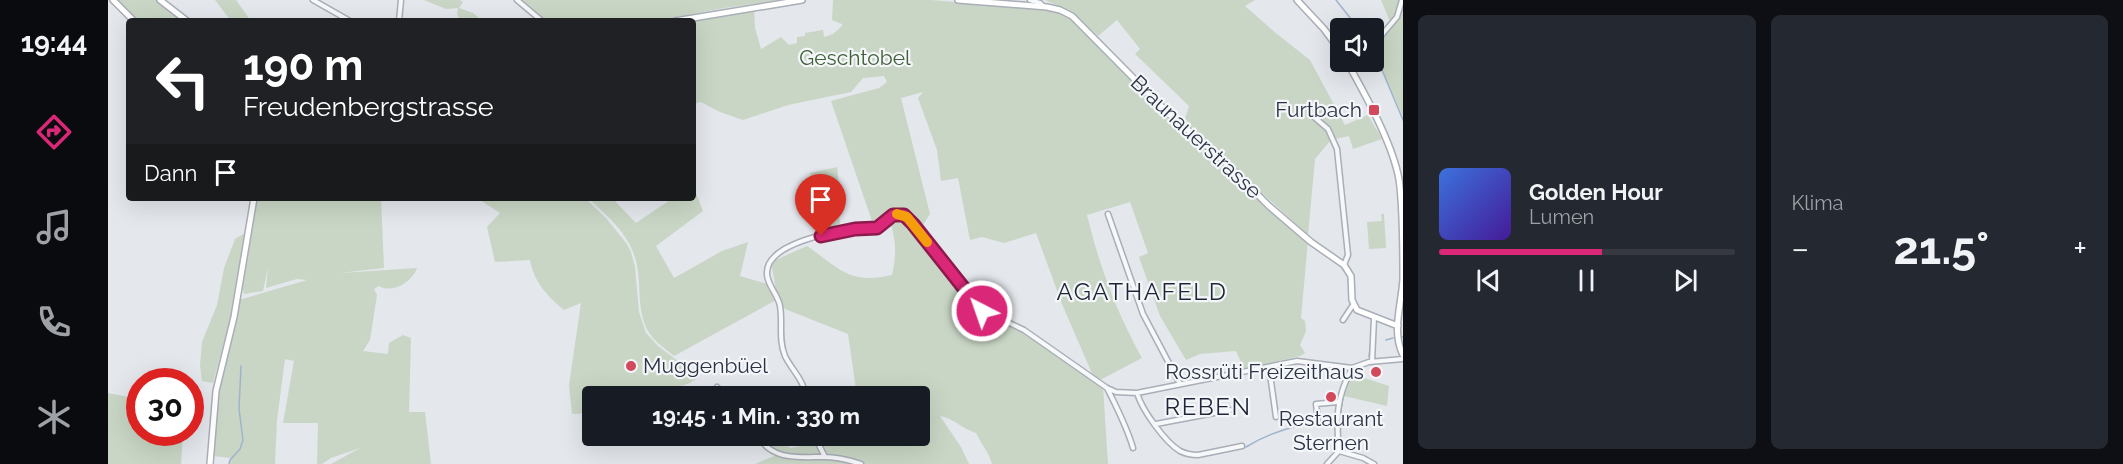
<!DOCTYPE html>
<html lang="de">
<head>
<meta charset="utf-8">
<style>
  :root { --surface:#171b24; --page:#242831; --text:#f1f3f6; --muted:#9ea1a6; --line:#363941; --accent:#db2777 }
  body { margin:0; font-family:Raleway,sans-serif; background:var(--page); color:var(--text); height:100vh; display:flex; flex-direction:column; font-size:22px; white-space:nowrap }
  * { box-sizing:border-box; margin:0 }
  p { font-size:20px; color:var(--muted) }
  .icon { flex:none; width:33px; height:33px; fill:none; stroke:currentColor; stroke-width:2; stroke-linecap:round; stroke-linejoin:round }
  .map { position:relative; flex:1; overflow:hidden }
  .sheet { display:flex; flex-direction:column; gap:15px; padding:15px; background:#0d0f14; width:720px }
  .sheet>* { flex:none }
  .guide { position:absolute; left:18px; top:18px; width:570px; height:183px; border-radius:6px; box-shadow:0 6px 24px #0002; background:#202124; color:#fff; overflow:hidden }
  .tools { position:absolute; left:1222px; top:18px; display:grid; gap:12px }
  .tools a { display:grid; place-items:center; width:54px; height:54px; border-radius:6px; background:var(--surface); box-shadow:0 6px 24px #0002; font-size:30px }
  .speed { position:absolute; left:18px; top:368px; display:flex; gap:12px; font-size:30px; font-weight:700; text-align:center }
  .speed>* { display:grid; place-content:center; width:78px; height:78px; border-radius:50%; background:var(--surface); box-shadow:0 6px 24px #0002; line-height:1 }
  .speed .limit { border:9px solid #d22; background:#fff; color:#111 }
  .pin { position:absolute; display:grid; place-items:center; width:51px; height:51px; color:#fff; margin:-62px -26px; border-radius:50% 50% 50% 0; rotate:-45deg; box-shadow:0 0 6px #0007 }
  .pin .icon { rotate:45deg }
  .me { position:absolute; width:66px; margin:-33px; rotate:319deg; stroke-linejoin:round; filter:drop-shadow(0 0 4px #0008) }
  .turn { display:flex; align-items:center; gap:21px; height:126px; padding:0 18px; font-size:27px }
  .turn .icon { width:78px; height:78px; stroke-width:2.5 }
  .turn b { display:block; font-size:42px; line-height:51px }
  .then { display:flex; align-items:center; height:57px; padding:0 18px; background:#0003; gap:12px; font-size:22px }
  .big { font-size:45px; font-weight:700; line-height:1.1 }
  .sheet .tile { flex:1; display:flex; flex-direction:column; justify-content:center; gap:9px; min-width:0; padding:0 21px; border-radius:9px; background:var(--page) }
  .song { display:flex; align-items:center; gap:18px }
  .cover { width:72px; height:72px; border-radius:9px; background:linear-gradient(135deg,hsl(220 70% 55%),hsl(260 70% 35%)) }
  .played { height:6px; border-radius:3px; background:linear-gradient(90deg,var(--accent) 55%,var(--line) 55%) }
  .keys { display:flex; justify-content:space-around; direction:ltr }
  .heat { display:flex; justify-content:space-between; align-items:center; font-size:33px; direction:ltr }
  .sheet .tiles { flex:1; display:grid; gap:15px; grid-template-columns:repeat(2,1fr) }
  .trip { position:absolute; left:474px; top:386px; width:348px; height:60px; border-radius:6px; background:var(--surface); box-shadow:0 6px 24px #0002; font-weight:700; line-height:60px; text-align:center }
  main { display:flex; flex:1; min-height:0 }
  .tab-bar { display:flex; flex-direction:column; width:108px; justify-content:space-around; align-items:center; background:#090b0e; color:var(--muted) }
  .tab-bar .icon { width:42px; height:42px }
  .tab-bar .current { color:var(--accent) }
  .tab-bar b { font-size:27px; color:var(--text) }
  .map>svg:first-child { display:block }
  .green { fill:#c9d6c5; fill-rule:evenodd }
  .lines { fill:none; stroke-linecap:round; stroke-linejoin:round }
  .stream { stroke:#9fb4cc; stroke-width:1.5 }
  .street-casing { stroke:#a9aeb7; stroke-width:7 }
  .secondary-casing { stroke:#a9aeb7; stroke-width:8 }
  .street { stroke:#f7f8fa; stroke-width:4 }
  .secondary { stroke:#fff; stroke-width:5 }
  .route-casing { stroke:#8e194d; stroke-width:15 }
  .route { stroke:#db2777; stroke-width:10 }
  .slow { stroke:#f59e0b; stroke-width:10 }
  .poi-dot { fill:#d1495b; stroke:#f4f6f9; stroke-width:2 }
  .labels { text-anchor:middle; stroke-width:4.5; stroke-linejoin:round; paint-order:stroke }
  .park-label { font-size:21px; fill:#3f6138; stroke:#f4f6f9 }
  .poi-label { font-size:21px; fill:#2b3445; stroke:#f4f6f9; text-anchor:end }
  .street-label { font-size:21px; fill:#2b3445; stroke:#f4f6f9 }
  .quarter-label { font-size:24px; letter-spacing:1.5px; fill:#1d2536; stroke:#f4f6f9 }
</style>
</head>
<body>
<main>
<nav class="tab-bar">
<b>19:44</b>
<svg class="icon current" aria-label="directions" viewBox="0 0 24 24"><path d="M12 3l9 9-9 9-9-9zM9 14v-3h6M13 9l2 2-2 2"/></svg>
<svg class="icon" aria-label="music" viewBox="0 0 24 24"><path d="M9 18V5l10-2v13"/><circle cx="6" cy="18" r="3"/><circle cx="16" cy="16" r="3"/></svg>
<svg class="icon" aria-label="phone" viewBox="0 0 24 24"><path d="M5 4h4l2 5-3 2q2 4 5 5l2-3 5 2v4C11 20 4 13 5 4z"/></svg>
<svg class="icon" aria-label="climate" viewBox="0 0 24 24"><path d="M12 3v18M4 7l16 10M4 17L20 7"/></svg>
</nav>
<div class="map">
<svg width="1295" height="464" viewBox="0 0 1295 464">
  <rect width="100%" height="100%" fill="#e4e7ec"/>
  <path class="green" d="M7,0H48L76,21H29Z
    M107,0H128L143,21H123Z
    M316,0H352L355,2L351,8L365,13L375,21H352L349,14L350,8L338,9Z
    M408,0H671L610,9L548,21H436Z
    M725,0H823L944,10L959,16L1092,142L1200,240L1193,318L1197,321L1198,331L1192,345L1197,353L1192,356L1136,369L1128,351L1092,354L1078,360L1052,316L1031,257L1040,253L1022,202L979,215C992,268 1008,311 1034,358L994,379H987L995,386L1000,464H884C881,452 873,444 868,433C855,429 845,418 832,416L853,447L861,464H647L671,454L659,447L649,435H671L672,443L683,448L697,445V435H812V396H749L740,334L677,309L670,299L566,356C558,349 548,343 542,334C526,311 536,277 525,252C517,230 496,213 480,198H504L528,223L565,198H585V186L595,211L548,246L566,278L614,251L640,242L632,276L663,285L669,296L663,262L699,246C732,269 742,285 784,275C789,253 788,239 781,218L765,224L723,101L771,88L779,82L776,76L755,78L743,92L680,105L635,120L612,112L593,102L585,104V21H567L646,7L647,28L653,49L673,37L681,45L689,43V37L697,36V33L715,30L716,37L725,34L734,26V24L724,20ZM815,92L810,98L829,150L833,181L850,178L862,240L874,237L896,243L928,233L954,304L986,378L906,324L870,307L793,215L808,222L813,228L822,214L793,98Z
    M937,0H1147L1137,6L1169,34L1202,60L1237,125L1260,115L1274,139L1245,149L1241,136L1223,140L1207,159L1200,235L1076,122L1081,106L1027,54L1032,49L1009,20L990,36L965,12Z
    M1273,0H1295V117L1266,51V47L1283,24Z
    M729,167C732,186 730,204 732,224L721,230L702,173Z
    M146,198H273L276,268L232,273L309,268C304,282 285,294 271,286L266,289L269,295L262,340L255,351L280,354L281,343L295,335L303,338L301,412H317L323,464H223L252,448L223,458L214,464H209L210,423H175L186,361L177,359L169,420L167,464H122V458L105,456L110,389L131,300L199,280L189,279L158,288L160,267L155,291L136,294L134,286L147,214Z
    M369,198H477L498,218L519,244L523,252L527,267L531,312L538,333L550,346L591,377L582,383L547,396H484V413L464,414L461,385L473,303L456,310C439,296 426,282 422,260L387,262L379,227L392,213Z
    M1273,214H1276L1278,248L1261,249L1259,222L1274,221Z
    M137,233L122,320L105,383L94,381L92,365L94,342L109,305L116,268L127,239Z
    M1247,375L1281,386L1279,406L1236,396L1240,385Z
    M0,393L31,399L32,432H75L73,464H0Z"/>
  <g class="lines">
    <path class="stream" d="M1228,0L1250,28
      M1266,51L1295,120
      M1293,337H1295
      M1278,340L1285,338
      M1261,356L1263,343
      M1232,419C1234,402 1235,382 1251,371
      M1138,447C1164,431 1194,423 1224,422
      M121,464L122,460L132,449L135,440L131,409L133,366"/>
    <defs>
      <path id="street" d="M205,0L242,21
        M409,0L434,21
        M922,0L932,3L935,6
        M291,21L293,0
        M1266,44L1289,17L1294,0
        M1244,71L1253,62
        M1206,117L1220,129L1229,149L1240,255L1236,265
        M1000,214L1035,314L1072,384
        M1235,320L1245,305
        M1264,362L1266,318
        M1161,367L1168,417
        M1244,368C1228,398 1228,418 1231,451L1255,458L1266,464
        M609,387L618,396
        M999,388C1009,408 1019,427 1025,448
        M1029,393C1034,410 1057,442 1072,451C1078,454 1084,455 1090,455L1134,446
        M697,396C697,381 683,369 677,356C670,339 675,323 672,306C670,294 658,284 659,272C660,243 726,231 749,229C756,228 765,231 771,227C782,220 788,207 801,219L872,309L916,330L999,388L1008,392L1029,393L1189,361L1244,368L1261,362L1295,359
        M1210,421L1208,404L1230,402
        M1048,424L1122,410
        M649,435C664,461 690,457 716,457C728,457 741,460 753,464
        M706,435L717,457
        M1219,464L1231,451"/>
      <path id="secondary" d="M5,0L26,21
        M52,0L79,21
        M850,0L939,7L952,10L964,16L1062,115L1112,157L1161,206L1203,242L1236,265L1243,276L1244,300L1249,310L1290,326
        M1189,0L1216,29L1233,52
        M567,21L694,0
        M1239,62C1257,94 1289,151 1292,187C1295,217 1295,248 1295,278C1294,304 1283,331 1295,355
        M102,464L108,391L126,317L146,198"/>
    </defs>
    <use href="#street" class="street-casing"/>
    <use href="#secondary" class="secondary-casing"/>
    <use href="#street" class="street"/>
    <use href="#secondary" class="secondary"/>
  </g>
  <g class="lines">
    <defs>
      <path id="route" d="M713,236L747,229L769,228L785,215H796L805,224L874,311"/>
    </defs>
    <use href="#route" class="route-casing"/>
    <use href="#route" class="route"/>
    <path class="slow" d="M789,214L799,217L819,242"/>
  </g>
  <g class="poi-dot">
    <rect x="1260" y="104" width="12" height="12" rx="3"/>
    <circle cx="523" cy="366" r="6"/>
    <circle cx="1268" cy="372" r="6"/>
    <circle cx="1223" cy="397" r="6"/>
  </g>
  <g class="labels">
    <g class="park-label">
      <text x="747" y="65">Geschtobel</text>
    </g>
    <g class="poi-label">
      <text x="1254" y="117">Furtbach</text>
      <text x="535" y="373" text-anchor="start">Muggenbüel</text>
      <text x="1256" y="379">Rossrüti Freizeithaus</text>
      <text x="1223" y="426" text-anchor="middle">Restaurant<tspan x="1223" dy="24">Sternen</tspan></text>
    </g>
    <g class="street-label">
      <text transform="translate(1088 137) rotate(43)" y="7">Braunauerstrasse</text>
    </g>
    <g class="quarter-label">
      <text x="1034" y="300">AGATHAFELD</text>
      <text x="1100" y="415">REBEN</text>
    </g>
  </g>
</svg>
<div class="tools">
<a><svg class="icon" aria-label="sound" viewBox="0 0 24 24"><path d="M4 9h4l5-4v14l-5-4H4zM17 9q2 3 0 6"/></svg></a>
</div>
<div class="speed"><div class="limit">30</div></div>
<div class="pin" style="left:713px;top:236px;background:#d93025"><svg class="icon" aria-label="arrive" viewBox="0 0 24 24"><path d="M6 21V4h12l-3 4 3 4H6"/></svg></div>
<svg class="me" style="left:874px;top:311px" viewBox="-20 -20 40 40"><circle r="17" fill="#db2777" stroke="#fff" stroke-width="3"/><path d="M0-11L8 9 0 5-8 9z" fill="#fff"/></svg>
<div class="trip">19:45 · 1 Min. · 330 m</div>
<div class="guide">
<div class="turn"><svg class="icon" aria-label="left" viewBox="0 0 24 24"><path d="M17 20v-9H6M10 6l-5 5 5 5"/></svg><div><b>190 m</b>Freudenbergstrasse</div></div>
<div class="then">Dann<svg class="icon" aria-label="arrive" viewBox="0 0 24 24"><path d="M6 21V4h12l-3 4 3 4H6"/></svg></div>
</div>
</div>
<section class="sheet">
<div class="tiles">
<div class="tile">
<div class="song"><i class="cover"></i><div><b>Golden Hour</b><p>Lumen</p></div></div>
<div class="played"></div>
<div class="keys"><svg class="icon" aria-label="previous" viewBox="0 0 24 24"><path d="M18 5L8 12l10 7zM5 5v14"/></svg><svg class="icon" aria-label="pause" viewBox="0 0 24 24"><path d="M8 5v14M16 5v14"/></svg><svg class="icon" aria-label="next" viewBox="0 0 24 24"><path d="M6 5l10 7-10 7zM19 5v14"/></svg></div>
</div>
<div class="tile"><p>Klima</p>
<div class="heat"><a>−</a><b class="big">21.5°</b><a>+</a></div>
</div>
</div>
</section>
</main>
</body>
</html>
